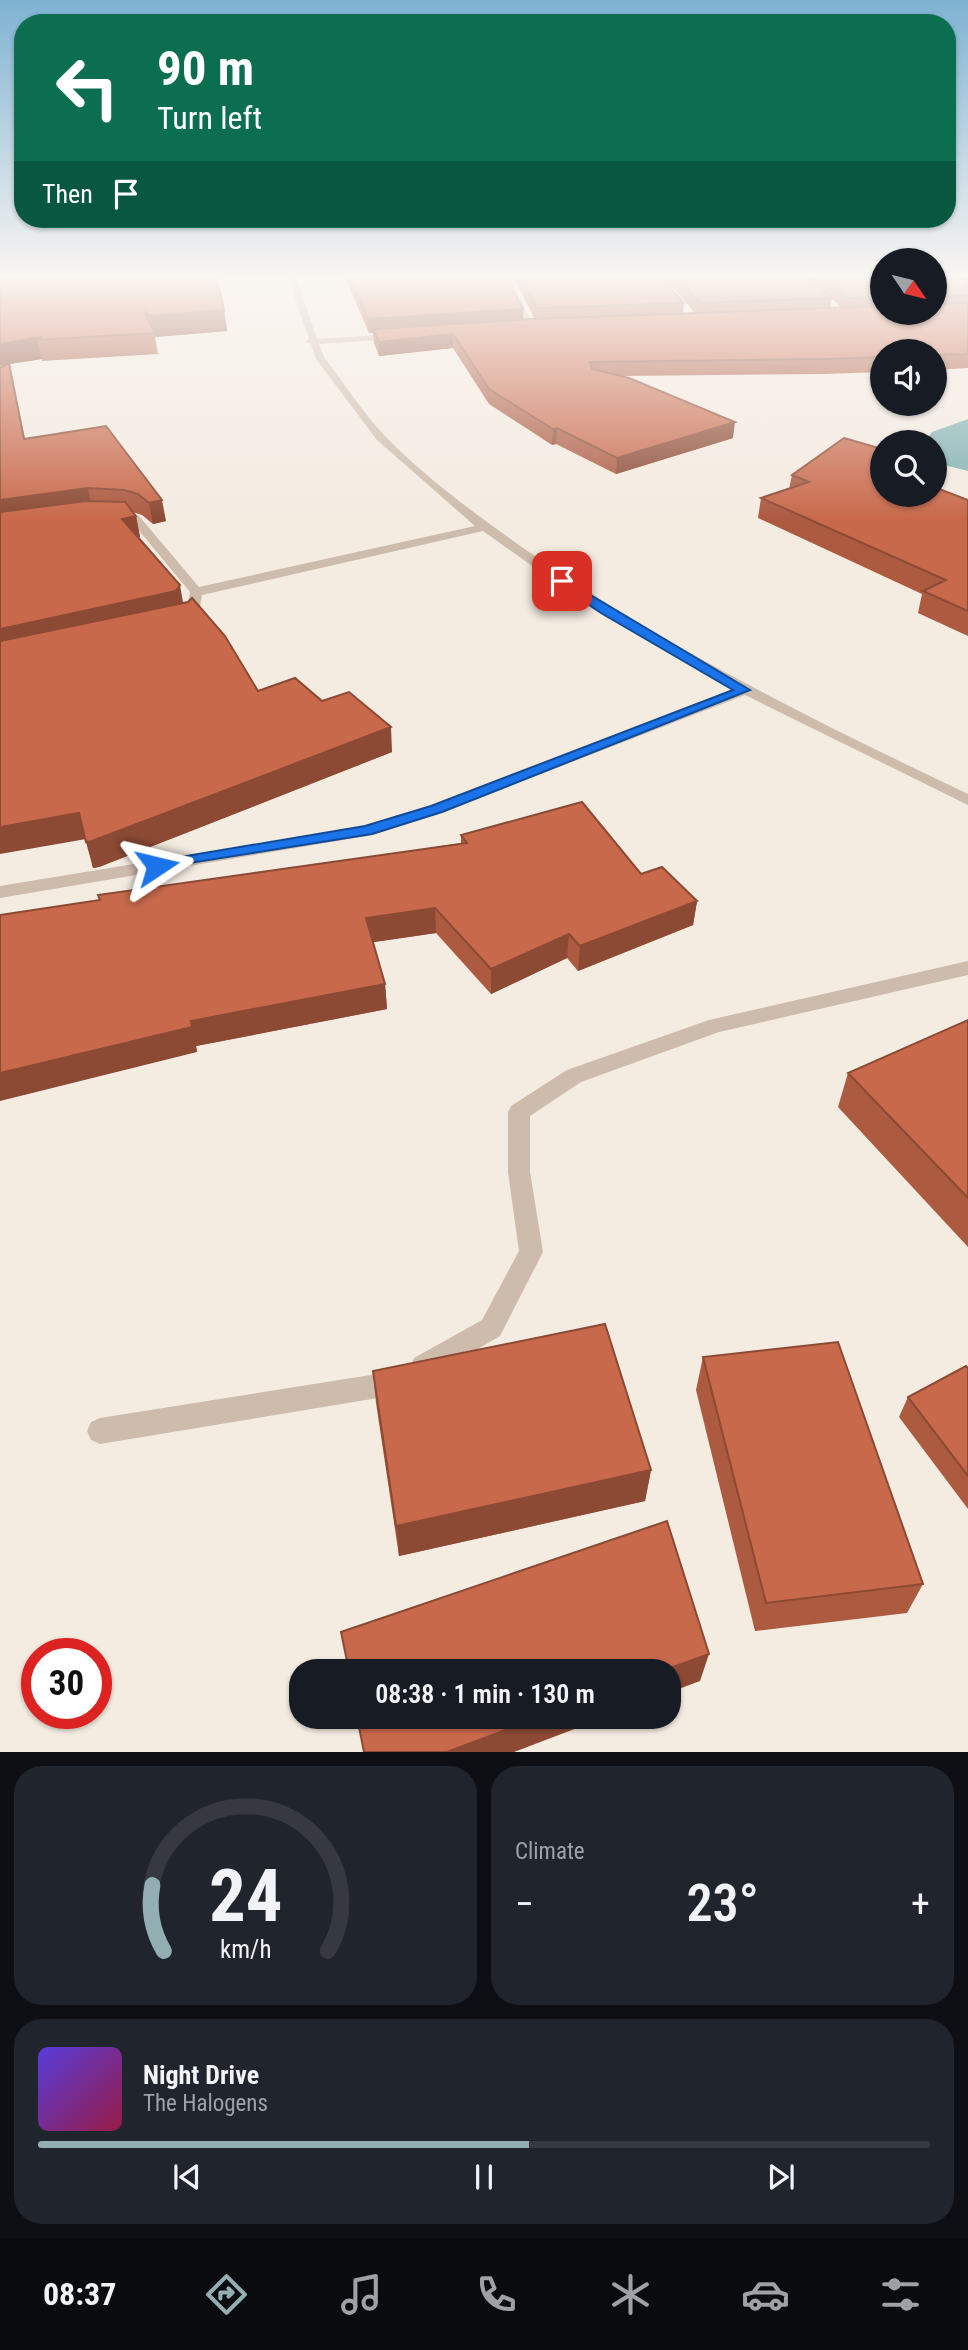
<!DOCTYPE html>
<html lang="en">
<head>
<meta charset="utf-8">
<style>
  :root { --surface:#171b24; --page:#20242c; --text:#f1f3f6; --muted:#9ea1a6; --line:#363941; --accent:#92aeb2 }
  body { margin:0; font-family:"Roboto Condensed",sans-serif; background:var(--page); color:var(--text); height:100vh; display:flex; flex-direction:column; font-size:26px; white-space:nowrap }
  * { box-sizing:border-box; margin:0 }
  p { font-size:23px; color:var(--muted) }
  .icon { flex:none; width:38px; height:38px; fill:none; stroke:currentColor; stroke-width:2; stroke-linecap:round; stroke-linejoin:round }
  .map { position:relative; height:1752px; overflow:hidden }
  .side { display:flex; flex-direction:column; gap:14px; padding:14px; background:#0d0f14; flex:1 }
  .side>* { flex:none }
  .top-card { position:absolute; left:14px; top:14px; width:942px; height:214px; border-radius:28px; box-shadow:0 2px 5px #0004; background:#0b6e4f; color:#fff; overflow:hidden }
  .needle { width:46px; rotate:125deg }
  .fabs { position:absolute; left:870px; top:248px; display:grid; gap:14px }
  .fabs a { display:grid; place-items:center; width:77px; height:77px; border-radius:50%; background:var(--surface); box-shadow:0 2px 5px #0004; font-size:35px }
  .speed { position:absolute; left:21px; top:1638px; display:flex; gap:14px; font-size:35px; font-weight:700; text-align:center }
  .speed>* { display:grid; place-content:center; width:91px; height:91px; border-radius:50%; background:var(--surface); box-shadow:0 2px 5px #0004; line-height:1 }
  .speed .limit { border:10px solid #d22; background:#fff; color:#111 }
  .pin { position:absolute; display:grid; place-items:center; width:60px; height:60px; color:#fff; margin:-30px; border-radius:14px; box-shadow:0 4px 10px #0006 }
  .me { position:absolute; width:77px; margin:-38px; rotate:80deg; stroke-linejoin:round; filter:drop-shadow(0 0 5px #0008) }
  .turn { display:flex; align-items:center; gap:24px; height:147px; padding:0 28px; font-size:32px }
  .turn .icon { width:91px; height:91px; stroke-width:2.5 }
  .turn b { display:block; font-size:49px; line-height:60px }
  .then { display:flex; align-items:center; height:66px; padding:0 28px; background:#0003; gap:14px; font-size:26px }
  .big { font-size:52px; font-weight:600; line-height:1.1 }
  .side .tile { flex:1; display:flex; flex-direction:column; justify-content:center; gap:10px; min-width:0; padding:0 24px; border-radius:28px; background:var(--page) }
  .side .dial { align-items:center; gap:0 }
  .dial svg { height:182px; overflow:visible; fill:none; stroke:var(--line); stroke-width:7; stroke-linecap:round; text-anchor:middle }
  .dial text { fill:var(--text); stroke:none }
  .song { display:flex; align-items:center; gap:21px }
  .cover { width:84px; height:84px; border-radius:10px; background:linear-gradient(135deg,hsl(250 70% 55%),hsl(340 70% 35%)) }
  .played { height:7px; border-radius:4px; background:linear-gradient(90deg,var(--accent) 55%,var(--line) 55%) }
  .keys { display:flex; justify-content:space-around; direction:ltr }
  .heat { display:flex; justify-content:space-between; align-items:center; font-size:38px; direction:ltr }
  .side .tiles { flex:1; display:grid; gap:14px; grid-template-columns:1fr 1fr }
  .tile:last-child { grid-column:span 2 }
  .trip { position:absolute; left:289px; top:1659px; width:392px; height:70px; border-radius:28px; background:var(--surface); box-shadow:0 2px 5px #0004; font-weight:600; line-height:70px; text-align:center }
  .tab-bar { display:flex; height:112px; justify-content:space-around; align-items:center; background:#090b0e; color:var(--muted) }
  .tab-bar .icon { width:49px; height:49px }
  .tab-bar .current { color:var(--accent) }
  .tab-bar b { font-size:32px; color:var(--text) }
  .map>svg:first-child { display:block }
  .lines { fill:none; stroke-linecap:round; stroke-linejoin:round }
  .river { fill:#7fb0b2; fill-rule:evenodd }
  .minor { fill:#cdbbac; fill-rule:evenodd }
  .wall { fill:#ac5a40; fill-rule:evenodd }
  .shaded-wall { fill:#8c4a34 }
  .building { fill:#c8694b; stroke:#8c4a34; stroke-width:2 }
  .route { fill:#1a73e8; stroke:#114b97; stroke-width:2 }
</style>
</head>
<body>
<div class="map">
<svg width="968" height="1752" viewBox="0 0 968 1752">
  <rect width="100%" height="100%" fill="#f4ebe1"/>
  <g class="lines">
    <path class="river" d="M968,419V471L948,466L934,458V443H924L932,432Z"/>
    <path class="minor" d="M287,275H295L317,339L398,334L395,339L319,344L324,357C344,383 362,412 385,436C428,480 479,517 529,552C666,648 817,722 968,794V805L745,695L443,812L373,835L0,898V886L365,826L431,806L735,689L566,590L483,531L202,595L199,612L189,622H179L177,619L186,611L190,592L131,521L111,518V514L139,516L199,587L475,526L377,440L316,359L311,344L305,342L309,339Z
      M501,275H509L535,329L528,327Z
      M968,961V975L719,1032L581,1082L530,1116V1172L543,1252L500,1336L432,1376L423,1379L414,1376L410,1367L414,1358L482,1320L519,1251L508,1172V1112L511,1106L567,1070L709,1020Z
      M396,1371L405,1374L409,1383L405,1392L396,1395L100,1444L91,1440L87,1431L91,1422L100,1418Z"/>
  </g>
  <path class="wall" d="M0,275L224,310L227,331L155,337L158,354L42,361V359L9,364L25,439L106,426L166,521L153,524L142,515L133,512L136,516L140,537H138L183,603L258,691L322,701L392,752L99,867L93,868L5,365Z
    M344,275H505L523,309V319H535L512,275H660L684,303L683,313H695L662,275H882V313H934V275H968V368L934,370V352H882V372L824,374L621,376L733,438L616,474L556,444L552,445L489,404L453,348L379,356L374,343L373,333H369ZM832,299L842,308H830Z
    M792,475L882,495L968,500V636L918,613L922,594L758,518L761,498L789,489Z
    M461,835L641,874L697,901L693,925L578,971L567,958L491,994L436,933L373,942L385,984L387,1009L196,1046L197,1052L100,900L461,843Z
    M968,1020V1247L838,1107L848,1073Z
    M703,1357L923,1584L907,1613L755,1631L696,1390Z
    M968,1368V1509L899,1417L908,1397Z
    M373,1371L651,1470L645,1501L399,1556L376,1403Z"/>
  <path class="shaded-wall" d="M523,309V323L373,329V333H369L368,319Z
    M224,310L227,331L155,337V333H153L151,316Z
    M453,334V348L379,356V342Z
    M42,337L37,340L42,359L9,364L29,459L9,364L0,366V344Z
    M735,422L733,438L616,474L617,458Z
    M557,428L556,444L552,445L553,429Z
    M88,488L92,509L0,521V500Z
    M162,500L166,521L153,524L149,503Z
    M136,516L140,537L126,540L122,519Z
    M180,585L184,608L0,653V629Z
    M391,727L392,752L99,867L93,868L86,842Z
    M79,813L86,839L0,854V827Z
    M697,901L693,925L578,971L580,946Z
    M435,908L436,933L368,943L366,918Z
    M569,934L567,958L491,994V969Z
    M385,984L387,1009L196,1046L197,1052L0,1101V1073L191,1021Z
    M651,1470L645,1501L399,1556L396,1526Z
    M709,1654L700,1681L668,1693V1671H662Z
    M540,1717H606L514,1752H447Z"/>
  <path class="building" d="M0,275H216L224,310L151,316L144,311L155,333L37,340L42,337L0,344Z
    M349,275H505L523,309L368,319Z
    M519,275H660L684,303L537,308Z
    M675,275H805L832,298L700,303Z
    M822,275H882V297L848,298Z
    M934,275H959L968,281V295L934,296Z
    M968,303V354L934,355V352H882V357L827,359L590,362L592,369L629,378L735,422L617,458L557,428L553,429L489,389L453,334L379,342L373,329L532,319L882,306V313H934V304Z
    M9,363L24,439L106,426L162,500L149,503L138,494L124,490L88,488L0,500V368Z
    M844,438L882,449V495H934V487L968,500V611L923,591L946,580L761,498L809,482L792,475Z
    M86,501L125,502L136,516L122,519L180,585L176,591L0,629V512Z
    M192,598L225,636L258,691L295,678L322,701L349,692L391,727L92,841L86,842L79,813L0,827V641L188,602Z
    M582,802L641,874L662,867L697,901L580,946L569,934L491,969L435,908L366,918L385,984L191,1021L192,1027L0,1073V915L100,900L98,895L467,843L461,835Z
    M968,1020V1198L848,1073Z
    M605,1324L651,1470L396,1526L373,1371Z
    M838,1342L923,1584L766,1603L703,1357Z
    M966,1366L968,1368V1476L908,1397Z
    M667,1521L709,1654L662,1671H349L341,1632Z
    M357,1717H540L447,1752H364Z"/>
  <linearGradient id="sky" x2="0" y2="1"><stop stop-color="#7eb2d2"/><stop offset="0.53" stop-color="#faf6f2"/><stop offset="1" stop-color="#faf6f2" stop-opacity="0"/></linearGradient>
  <rect width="968" height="520" fill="url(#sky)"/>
  <path class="route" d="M562,578L750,690L442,812L372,834L152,869L149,866L157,861L365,826L431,806L733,690L601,613L558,584L556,581Z"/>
</svg>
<div class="fabs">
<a><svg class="needle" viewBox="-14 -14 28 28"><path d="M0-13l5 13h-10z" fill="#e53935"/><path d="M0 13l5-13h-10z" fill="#9ea1a6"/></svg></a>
<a><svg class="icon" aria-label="sound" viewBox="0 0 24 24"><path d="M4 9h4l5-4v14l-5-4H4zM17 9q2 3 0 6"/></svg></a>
<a><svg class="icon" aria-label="search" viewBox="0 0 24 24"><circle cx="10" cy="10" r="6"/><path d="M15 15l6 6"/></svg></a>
</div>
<div class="speed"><div class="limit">30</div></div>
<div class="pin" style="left:562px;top:581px;background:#d93025"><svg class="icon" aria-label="arrive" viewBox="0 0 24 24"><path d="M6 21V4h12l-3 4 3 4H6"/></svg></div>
<svg class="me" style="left:157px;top:866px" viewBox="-20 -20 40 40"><path d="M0-17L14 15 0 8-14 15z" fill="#1a73e8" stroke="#fff" stroke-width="4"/></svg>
<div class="trip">08:38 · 1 min · 130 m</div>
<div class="top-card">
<div class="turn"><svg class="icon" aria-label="left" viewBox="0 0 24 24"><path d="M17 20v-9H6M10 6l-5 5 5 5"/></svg><div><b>90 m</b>Turn left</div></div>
<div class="then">Then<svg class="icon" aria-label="arrive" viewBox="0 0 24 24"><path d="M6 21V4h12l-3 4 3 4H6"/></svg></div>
</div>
</div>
<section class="side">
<div class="tiles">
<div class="tile dial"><svg viewBox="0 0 100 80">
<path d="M14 69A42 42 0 1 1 86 69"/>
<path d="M14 69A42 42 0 0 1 9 40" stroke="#92aeb2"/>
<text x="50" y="56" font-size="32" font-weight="700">24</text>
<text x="50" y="72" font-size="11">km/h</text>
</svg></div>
<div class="tile"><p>Climate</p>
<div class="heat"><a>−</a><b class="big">23°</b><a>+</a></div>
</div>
<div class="tile">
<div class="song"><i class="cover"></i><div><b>Night Drive</b><p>The Halogens</p></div></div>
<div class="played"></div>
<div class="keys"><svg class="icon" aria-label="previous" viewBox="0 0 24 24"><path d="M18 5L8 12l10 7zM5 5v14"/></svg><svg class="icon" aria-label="pause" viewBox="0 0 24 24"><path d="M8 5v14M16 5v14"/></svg><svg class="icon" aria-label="next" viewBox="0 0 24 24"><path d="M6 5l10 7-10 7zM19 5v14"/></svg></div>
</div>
</div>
</section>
<nav class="tab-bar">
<b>08:37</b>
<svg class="icon current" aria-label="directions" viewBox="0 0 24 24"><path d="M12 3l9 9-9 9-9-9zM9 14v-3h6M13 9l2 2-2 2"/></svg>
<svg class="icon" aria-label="music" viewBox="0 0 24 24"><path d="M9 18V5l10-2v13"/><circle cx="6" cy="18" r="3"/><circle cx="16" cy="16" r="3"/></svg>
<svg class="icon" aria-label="phone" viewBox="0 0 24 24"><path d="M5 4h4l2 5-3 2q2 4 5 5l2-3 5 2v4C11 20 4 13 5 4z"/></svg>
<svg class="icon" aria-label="climate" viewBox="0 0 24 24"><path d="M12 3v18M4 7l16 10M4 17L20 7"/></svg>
<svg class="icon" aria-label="car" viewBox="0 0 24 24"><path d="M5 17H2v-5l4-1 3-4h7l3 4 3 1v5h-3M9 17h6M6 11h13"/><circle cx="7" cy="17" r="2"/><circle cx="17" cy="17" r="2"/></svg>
<svg class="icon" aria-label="filters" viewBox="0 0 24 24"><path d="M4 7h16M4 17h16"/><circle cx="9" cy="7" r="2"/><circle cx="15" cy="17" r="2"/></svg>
</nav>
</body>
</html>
